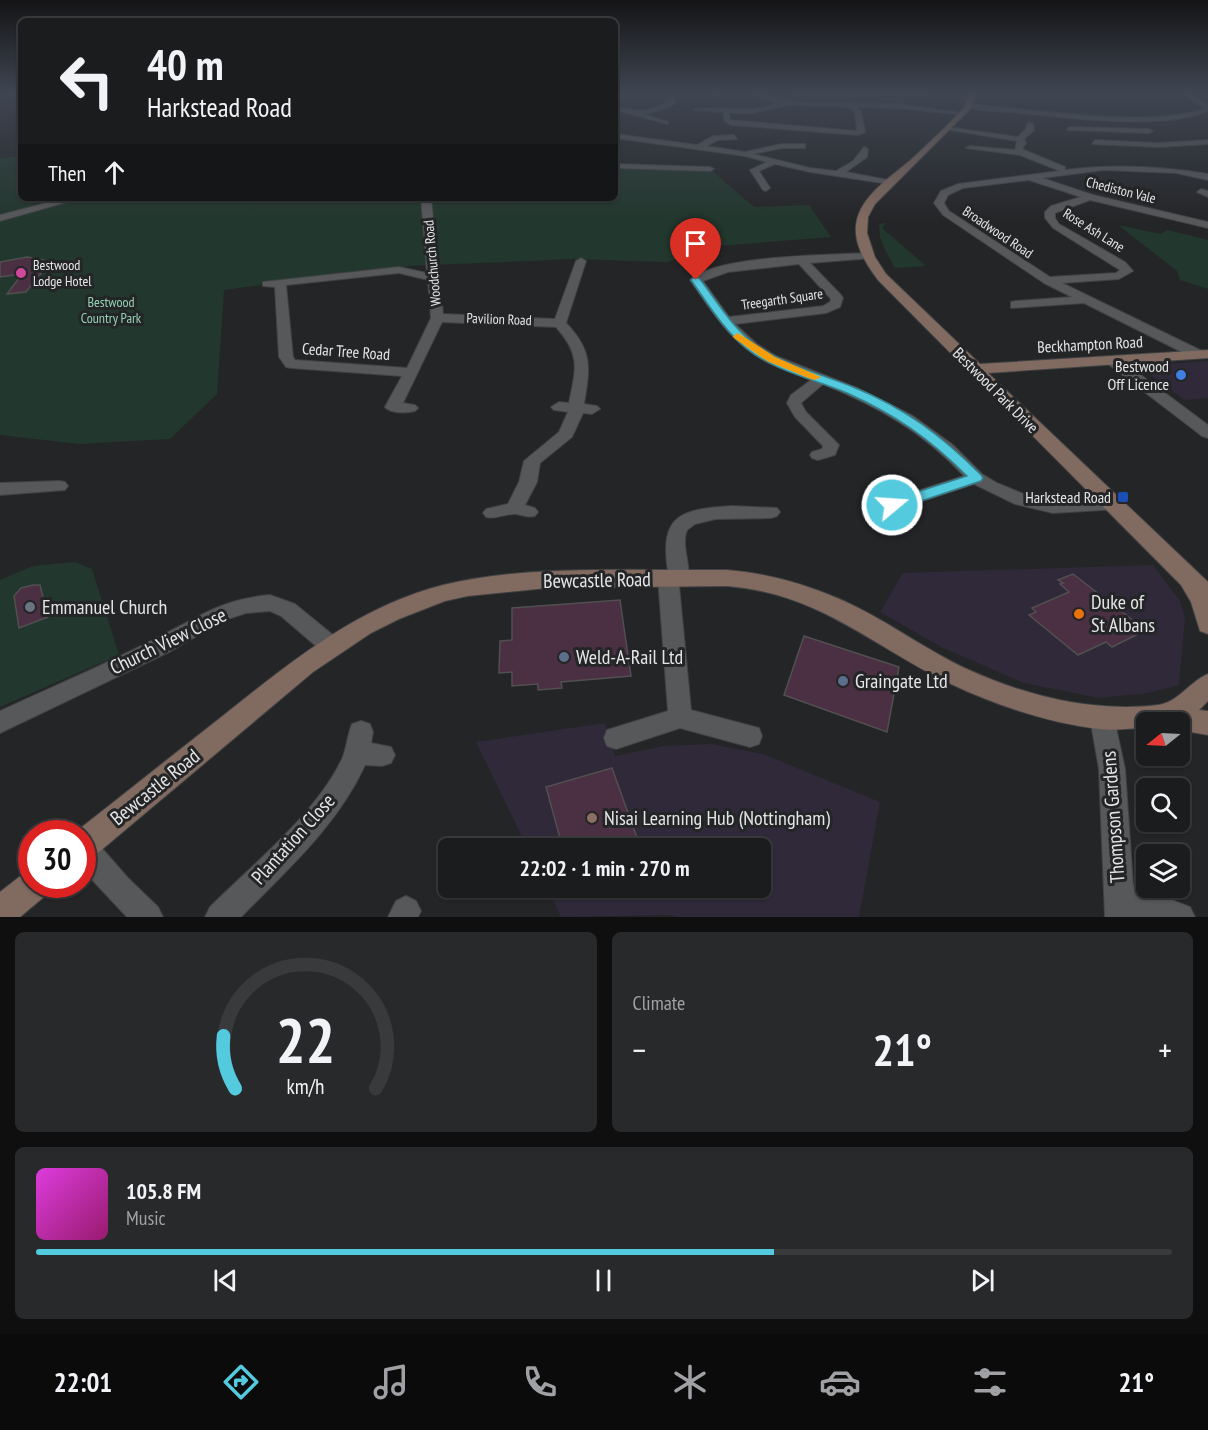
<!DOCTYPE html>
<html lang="en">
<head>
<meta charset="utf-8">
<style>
  :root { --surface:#1b1c1d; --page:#28292a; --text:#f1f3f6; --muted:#a0a1a4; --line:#393a3b; --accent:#54cade }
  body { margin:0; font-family:"PT Sans Narrow",sans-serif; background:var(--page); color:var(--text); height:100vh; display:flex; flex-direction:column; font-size:22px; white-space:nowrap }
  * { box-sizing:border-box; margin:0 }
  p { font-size:20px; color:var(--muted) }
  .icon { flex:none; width:33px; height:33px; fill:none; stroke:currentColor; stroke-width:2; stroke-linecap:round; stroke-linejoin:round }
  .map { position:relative; height:917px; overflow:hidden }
  .sheet { display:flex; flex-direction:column; gap:15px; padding:15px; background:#0f0f10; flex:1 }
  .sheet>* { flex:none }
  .top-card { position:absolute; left:18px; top:18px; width:600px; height:183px; border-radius:9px; box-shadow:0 2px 4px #0004,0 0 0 2px var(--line); background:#1b1c1d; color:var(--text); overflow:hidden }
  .needle { width:39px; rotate:252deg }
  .fabs { position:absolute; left:1136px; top:712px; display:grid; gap:12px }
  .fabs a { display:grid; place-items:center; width:54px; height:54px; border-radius:9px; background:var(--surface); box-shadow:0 2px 4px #0004,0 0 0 2px var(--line); font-size:30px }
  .speed { position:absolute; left:18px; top:820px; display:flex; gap:12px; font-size:30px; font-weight:700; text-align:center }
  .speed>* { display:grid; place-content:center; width:78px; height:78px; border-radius:50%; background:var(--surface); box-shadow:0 2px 4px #0004,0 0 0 2px var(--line); line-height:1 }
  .speed .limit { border:9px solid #d22; background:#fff; color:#111 }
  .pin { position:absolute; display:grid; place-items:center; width:51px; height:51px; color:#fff; margin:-62px -26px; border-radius:50% 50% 50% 0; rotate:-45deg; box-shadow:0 0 6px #0007 }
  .pin .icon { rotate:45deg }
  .me { position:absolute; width:66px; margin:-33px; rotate:72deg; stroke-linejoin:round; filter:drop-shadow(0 0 4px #0008) }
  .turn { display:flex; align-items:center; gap:21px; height:126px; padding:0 30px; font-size:27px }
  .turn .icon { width:78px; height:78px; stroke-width:2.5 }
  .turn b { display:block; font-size:42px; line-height:51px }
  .then { display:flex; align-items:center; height:57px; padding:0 30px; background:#0003; gap:12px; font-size:22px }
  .big { font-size:45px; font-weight:700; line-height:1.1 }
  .sheet .card { flex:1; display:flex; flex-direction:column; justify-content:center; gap:9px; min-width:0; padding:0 21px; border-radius:9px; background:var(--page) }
  .sheet .dial { align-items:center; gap:0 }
  .dial svg { height:156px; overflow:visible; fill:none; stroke:var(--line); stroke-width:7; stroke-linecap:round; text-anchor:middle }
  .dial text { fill:var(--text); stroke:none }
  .song { display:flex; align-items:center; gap:18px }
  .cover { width:72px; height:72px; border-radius:9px; background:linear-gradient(135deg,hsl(300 70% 55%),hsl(320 70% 35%)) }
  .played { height:6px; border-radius:3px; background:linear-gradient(90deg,var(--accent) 65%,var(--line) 65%) }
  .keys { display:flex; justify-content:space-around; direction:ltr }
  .heat { display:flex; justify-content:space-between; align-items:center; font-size:33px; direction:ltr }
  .sheet .tiles { flex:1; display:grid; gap:15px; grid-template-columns:1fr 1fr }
  .card:last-child { grid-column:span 2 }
  .trip { position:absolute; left:438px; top:838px; width:333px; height:60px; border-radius:9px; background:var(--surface); box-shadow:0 2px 4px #0004,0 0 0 2px var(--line); font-weight:700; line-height:60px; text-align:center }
  .dock { display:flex; height:96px; justify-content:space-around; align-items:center; background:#0b0b0c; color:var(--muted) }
  .dock .icon { width:42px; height:42px }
  .dock .on { color:var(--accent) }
  .dock b { font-size:27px; color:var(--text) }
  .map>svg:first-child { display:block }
  .commercial { fill:#2f2939 }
  .green { fill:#22372d }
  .building { fill:#4b3043; stroke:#514f50; stroke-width:1.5 }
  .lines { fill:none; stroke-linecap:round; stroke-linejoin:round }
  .street-casing { stroke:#414244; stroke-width:2 }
  .secondary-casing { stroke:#414244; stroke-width:2 }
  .street { fill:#57585a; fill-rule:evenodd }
  .secondary { fill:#816a5f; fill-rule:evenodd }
  .route { fill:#54cade; stroke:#378390; stroke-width:1.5 }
  .slow { fill:#f59e0b }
  .hotel-dot { fill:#d1479c; stroke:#242527; stroke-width:2 }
  .shop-dot { fill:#3f7fe0; stroke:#242527; stroke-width:2 }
  .transit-dot { fill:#1a4fb4; stroke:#242527; stroke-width:2 }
  .worship-dot { fill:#6b7280; stroke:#242527; stroke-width:2 }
  .food-dot { fill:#e8710a; stroke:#242527; stroke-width:2 }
  .service-dot { fill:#5c6f8a; stroke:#242527; stroke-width:2 }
  .education-dot { fill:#8d6e63; stroke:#242527; stroke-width:2 }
  .labels { text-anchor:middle; stroke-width:6; stroke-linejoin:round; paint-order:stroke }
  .far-street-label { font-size:14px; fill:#e5e5e7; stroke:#242527 }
  .far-poi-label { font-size:14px; fill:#e5e5e7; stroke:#242527; text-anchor:start }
  .far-park-label { font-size:14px; fill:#92d3b4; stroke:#242527 }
  .street-label { font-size:16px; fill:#e5e5e7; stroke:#242527 }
  .poi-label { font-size:16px; fill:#e5e5e7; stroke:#242527; text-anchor:end }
  .near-street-label { font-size:20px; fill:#e5e5e7; stroke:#242527 }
  .near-poi-label { font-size:20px; fill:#e5e5e7; stroke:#242527; text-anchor:start }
</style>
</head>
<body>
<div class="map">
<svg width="1208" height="917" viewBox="0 0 1208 917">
  <rect width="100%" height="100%" fill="#242527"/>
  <path class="commercial" d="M1208,361V398L1184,400L1139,366Z
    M1153,565L1180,601L1185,618L1179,685L1148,693L1099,698L1024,683L941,647L880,612L903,573Z
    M605,723L615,756L664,746L711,744L763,754L880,802L859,917H676L668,915L561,917L547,888H760V849H528L476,742Z"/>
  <path class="green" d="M787,94H932L928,101L903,100L904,105H895L893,99L797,97Z
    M21,156V198H615V167L711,170L754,207L809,205L831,237L707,247L668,262L573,259L409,266L224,290L217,394L170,439L80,444L0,435V158Z
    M886,223L882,228L926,266L895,268L886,252L880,237L879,224Z
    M1118,225L1161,234L1167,230L1208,240V289L1180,280L1177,271Z
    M75,562L92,569L119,655L0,707V580L33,566Z"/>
  <path class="building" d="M27,257L44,260L34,272L43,271L26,292L7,294L22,274L0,277V262Z
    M1073,574L1138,624L1134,626L1142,632L1112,647L1106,642L1078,655L1029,615L1036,612L1032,608L1069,592L1060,584L1063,583L1058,580Z
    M33,585H40L48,617L19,628L14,596L21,588Z
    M620,600L631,676L561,682L562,688L538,690V684L512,686V672L499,673L500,641L512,640V608Z
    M804,636L899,667L887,732L784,695Z
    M612,768L641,849H563L546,787Z"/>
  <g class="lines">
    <defs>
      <path id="street" d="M710,94H717L714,96Z
        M753,94H760L799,103L897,104L967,113L964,115L908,109L856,107L861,111L865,132L858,135L732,125L725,122L723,112L694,110L697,108L753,109L780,104ZM789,105L848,107L855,112L857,131L730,120L729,113H753Z
        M1182,94H1188L1208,105V111C1164,131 1062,117 1012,112C998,111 978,112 967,106L970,104C1026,109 1156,129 1204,108Z
        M670,95L675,96L674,104L658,111L643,114L668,122V124L615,110V106C638,112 646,112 669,102Z
        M1030,122L1033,124L1034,130L1024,139L1026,143L1022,149L1065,167V170C1113,164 1160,166 1208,174V180L1176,173L1104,170L1042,178L1093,195L1208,222V228L1090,200L1055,213V218L1059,224L1125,262L1133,271L1119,279L1062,283L1204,352L1206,355L1204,358H1194L1084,303L1011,308V302L1015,301L1072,297L1044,283L943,215L934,203L941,191L958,184L1060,171L1020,155L966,148L970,146L1015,150L1017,141L943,129L947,127L1018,137L1026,129L1027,124ZM1029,180L1081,197L1051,206L1045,212V218L1053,228L1120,270L1116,273L1050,277L949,211L944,203L948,195L963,188Z
        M1069,127L1149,129L1153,131L1149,133L1067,130Z
        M615,134L697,145L713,136L734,135L737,139L718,140L706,146L745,152L782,144H805V148H782L753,154L810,168L836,171L853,161L864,147L868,149L867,157L846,172L893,181L889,184L810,172L775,164L759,171L770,188L766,191L763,190L750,170L767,162L745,156L615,138Z
        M1095,140L1158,143L1208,140V144L1158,147L1092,144Z
        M615,164L710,167L714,169L710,171L615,168Z
        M1201,189L1208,191V197L1197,192Z
        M65,198H81L0,221V215Z
        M421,198H431L443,314L555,319L576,261L581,258L586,261L566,323C593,351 590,368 584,404L597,406L600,409L592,414L583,413L572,437L540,463L537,482L525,505L535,508L538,512L535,516C527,518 523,515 516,514C505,513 496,520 486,517L483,513L486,509L508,504L519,482L524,461L559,432L567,414L568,412L554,410L551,407L559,402L569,403C576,368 581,355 556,327L442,322L403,403L415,405L418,408L415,411C407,413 391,414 385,407L402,376L291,368L286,367L279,357L275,287L263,286V282L399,267L427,273ZM399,273L428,280L431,318L407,368L295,360L293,357L286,285Z
        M869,253L873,254V258L810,263L841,295L843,298L840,307L826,313L735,324L757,344L776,356L857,388L913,416L953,445L982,474L997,483L1026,495L1053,501L1113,499L1119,501L1122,505L1119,509L1053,513L1015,504L974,484L898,509H886L883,505L886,501L964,476C923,432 879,407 823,384L801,403L806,412L839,445L835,455L818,460L812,458L810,455L812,452L822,449L823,446L795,417L787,403L791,395L811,380C796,374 781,369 767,362C732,345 712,311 690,280C715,255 831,255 869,253ZM799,264L831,299L830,302L823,306L729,317L703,281L728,272Z
        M1113,357L1118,358L1208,425V438L1202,436L1108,364L1106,361L1108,358Z
        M59,481L65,482L68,486L65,490L0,495V483Z
        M732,506L777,508L780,512L777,516L771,518L716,519L695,524L687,530C680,547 694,570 686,583L679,585L691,710L759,728L762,736L759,744L750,747L680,728L616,749L607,746L604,738L607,730L668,711L658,578L661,573L668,571C659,515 681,509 732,506Z
        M270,595L295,604L339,640L342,646L339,652L331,655L323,652L281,616L270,611L246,613L225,620L171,651L0,733V711C52,687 104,665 155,639C197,618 221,599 270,595Z
        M1102,708L1110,711L1114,718L1125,769L1133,885L1190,907L1195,917H1105L1099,769L1090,718L1094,711Z
        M361,721L370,724L373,732L371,743L391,747L395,755L391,763L382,766L365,765C337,826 287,870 241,917H205L210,907C253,864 315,815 342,759C347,748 347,736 352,724Z
        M82,833L92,837L128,878L158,907L163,917H127L82,869V834H80Z
        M406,896L416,901L421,911L418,917H388L396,901Z"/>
      <path id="secondary" d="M969,94H975L970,109L875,204L868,217L867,233L875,257L886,274L980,364L1208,350V358L988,373L1208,582V634L1200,631L1191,602L1181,585L878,280C866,264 854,245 856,225C859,195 896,174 915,156C932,140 949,124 965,107Z
        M727,570C765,573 802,583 837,598C883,617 923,649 969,670C1026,696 1095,713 1158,705C1179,702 1190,681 1208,674V701L1199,710L1208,711V735L1179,730V723H1146V728C1131,728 1115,731 1100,729C1049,723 998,706 951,684C871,646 822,594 727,586L547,588L468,596L445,601L399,619L371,633L313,672L93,857L82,861V834H73C122,796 170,757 219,719C287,665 356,607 443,585C530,564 636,571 727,570Z
        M32,870V885H50L45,896L20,917H0V892L23,874Z"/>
    </defs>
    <use href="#street" class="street-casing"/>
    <use href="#secondary" class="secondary-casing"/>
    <use href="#street" class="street"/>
    <use href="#secondary" class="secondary"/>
  </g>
  <linearGradient id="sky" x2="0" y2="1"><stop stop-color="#141415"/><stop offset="0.42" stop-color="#3f4652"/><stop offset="1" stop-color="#3f4652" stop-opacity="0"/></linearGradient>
  <rect width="1208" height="222" fill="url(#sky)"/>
  <path class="route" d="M693,278H699C717,301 732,328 756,345C784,365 821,374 853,387C905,408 942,436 981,475L983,478L981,481L897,509H886L884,505L886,502L967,476C929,438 896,415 847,393C814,379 774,371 746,348C724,330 708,304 691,280Z"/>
  <path class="slow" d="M738,333L775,357L821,377L815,380L811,379L767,361L734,338L733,336Z"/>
  <circle class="hotel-dot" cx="21" cy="273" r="6"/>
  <circle class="shop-dot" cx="1181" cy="375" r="6"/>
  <rect class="transit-dot" x="1117" y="491" width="12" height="12" rx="3"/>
  <circle class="worship-dot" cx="30" cy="607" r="6"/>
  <circle class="food-dot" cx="1079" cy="614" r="6"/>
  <g class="service-dot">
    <circle cx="564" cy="657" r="6"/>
    <circle cx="843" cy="681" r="6"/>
  </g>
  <circle class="education-dot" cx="592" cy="818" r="6"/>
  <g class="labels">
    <g class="far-street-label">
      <text transform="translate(1121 190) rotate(14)" y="5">Chediston Vale</text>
      <text transform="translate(1094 230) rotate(32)" y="5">Rose Ash Lane</text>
      <text transform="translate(998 232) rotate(34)" y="5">Broadwood Road</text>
      <text transform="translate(432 263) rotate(-95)" y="5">Woodchurch Road</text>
      <text transform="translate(782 299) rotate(-8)" y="5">Treegarth Square</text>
      <text transform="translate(499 319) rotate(2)" y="5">Pavilion Road</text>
    </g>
    <g class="far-poi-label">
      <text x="33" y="270">Bestwood<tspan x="33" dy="16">Lodge Hotel</tspan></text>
    </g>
    <g class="far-park-label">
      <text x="111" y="307">Bestwood<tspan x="111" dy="16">Country Park</tspan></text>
    </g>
    <g class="street-label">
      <text transform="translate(1090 344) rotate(-3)" y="6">Beckhampton Road</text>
      <text transform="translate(346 351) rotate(4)" y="6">Cedar Tree Road</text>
      <text transform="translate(996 390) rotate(45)" y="6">Bestwood Park Drive</text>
    </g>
    <g class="poi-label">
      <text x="1169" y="372">Bestwood<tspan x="1169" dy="18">Off Licence</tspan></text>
      <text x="1111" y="503">Harkstead Road</text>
    </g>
    <g class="near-street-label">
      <text transform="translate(597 580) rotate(-1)" y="7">Bewcastle Road</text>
      <text transform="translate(168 641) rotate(-26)" y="7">Church View Close</text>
      <text transform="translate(155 787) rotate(-39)" y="7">Bewcastle Road</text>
      <text transform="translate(1113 817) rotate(-94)" y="7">Thompson Gardens</text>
      <text transform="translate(293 839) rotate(-48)" y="7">Plantation Close</text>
    </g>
    <g class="near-poi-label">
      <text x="1091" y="609">Duke of<tspan x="1091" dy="23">St Albans</tspan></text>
      <text x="42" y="614">Emmanuel Church</text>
      <text x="576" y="664">Weld-A-Rail Ltd</text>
      <text x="855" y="688">Graingate Ltd</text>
      <text x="604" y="825">Nisai Learning Hub (Nottingham)</text>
    </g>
  </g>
</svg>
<div class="fabs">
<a><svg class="needle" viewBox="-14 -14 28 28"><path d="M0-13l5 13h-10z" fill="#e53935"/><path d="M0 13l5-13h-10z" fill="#a0a1a4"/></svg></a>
<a><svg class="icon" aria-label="search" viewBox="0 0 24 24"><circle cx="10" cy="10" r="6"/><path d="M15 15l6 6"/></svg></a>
<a><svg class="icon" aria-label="layers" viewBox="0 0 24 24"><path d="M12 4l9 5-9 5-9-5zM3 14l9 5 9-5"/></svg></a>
</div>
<div class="speed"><div class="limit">30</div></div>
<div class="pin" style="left:696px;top:280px;background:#d93025"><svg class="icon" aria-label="arrive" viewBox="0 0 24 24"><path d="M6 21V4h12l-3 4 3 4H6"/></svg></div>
<svg class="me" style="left:892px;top:505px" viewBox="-20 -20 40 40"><circle r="17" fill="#54cade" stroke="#fff" stroke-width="3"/><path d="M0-11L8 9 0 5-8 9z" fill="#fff"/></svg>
<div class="trip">22:02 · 1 min · 270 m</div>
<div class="top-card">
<div class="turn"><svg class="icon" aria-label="left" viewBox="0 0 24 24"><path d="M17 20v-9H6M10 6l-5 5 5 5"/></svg><div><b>40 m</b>Harkstead Road</div></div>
<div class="then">Then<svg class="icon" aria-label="ahead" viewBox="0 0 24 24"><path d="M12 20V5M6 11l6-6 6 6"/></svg></div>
</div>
</div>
<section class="sheet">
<div class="tiles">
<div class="card dial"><svg viewBox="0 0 100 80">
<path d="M14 69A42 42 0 1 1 86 69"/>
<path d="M14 69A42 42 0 0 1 8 42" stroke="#54cade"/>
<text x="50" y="56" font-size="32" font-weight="700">22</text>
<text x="50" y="72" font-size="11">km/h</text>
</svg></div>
<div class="card"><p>Climate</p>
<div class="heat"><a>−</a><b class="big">21°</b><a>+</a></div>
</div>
<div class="card">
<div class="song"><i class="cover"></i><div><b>105.8 FM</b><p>Music</p></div></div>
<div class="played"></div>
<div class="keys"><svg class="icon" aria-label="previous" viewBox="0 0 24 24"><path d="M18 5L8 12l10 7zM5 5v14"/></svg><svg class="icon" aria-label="pause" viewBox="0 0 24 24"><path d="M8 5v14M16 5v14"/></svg><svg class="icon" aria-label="next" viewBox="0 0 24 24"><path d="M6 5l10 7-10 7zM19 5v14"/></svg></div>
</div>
</div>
</section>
<nav class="dock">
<b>22:01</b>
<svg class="icon on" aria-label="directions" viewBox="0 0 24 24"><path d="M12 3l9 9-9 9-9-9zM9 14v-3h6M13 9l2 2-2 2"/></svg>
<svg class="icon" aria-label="music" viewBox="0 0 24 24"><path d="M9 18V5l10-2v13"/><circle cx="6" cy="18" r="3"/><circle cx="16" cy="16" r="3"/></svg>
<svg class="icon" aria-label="phone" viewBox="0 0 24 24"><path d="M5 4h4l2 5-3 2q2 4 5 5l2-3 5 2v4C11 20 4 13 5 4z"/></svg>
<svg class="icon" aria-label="climate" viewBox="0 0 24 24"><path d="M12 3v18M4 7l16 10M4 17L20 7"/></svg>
<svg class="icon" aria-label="car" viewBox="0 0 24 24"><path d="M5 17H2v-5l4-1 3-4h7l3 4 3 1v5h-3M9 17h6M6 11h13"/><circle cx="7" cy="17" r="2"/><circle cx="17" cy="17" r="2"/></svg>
<svg class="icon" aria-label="filters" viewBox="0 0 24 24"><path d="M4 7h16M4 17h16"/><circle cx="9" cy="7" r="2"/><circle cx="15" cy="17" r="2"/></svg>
<b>21°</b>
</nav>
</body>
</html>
